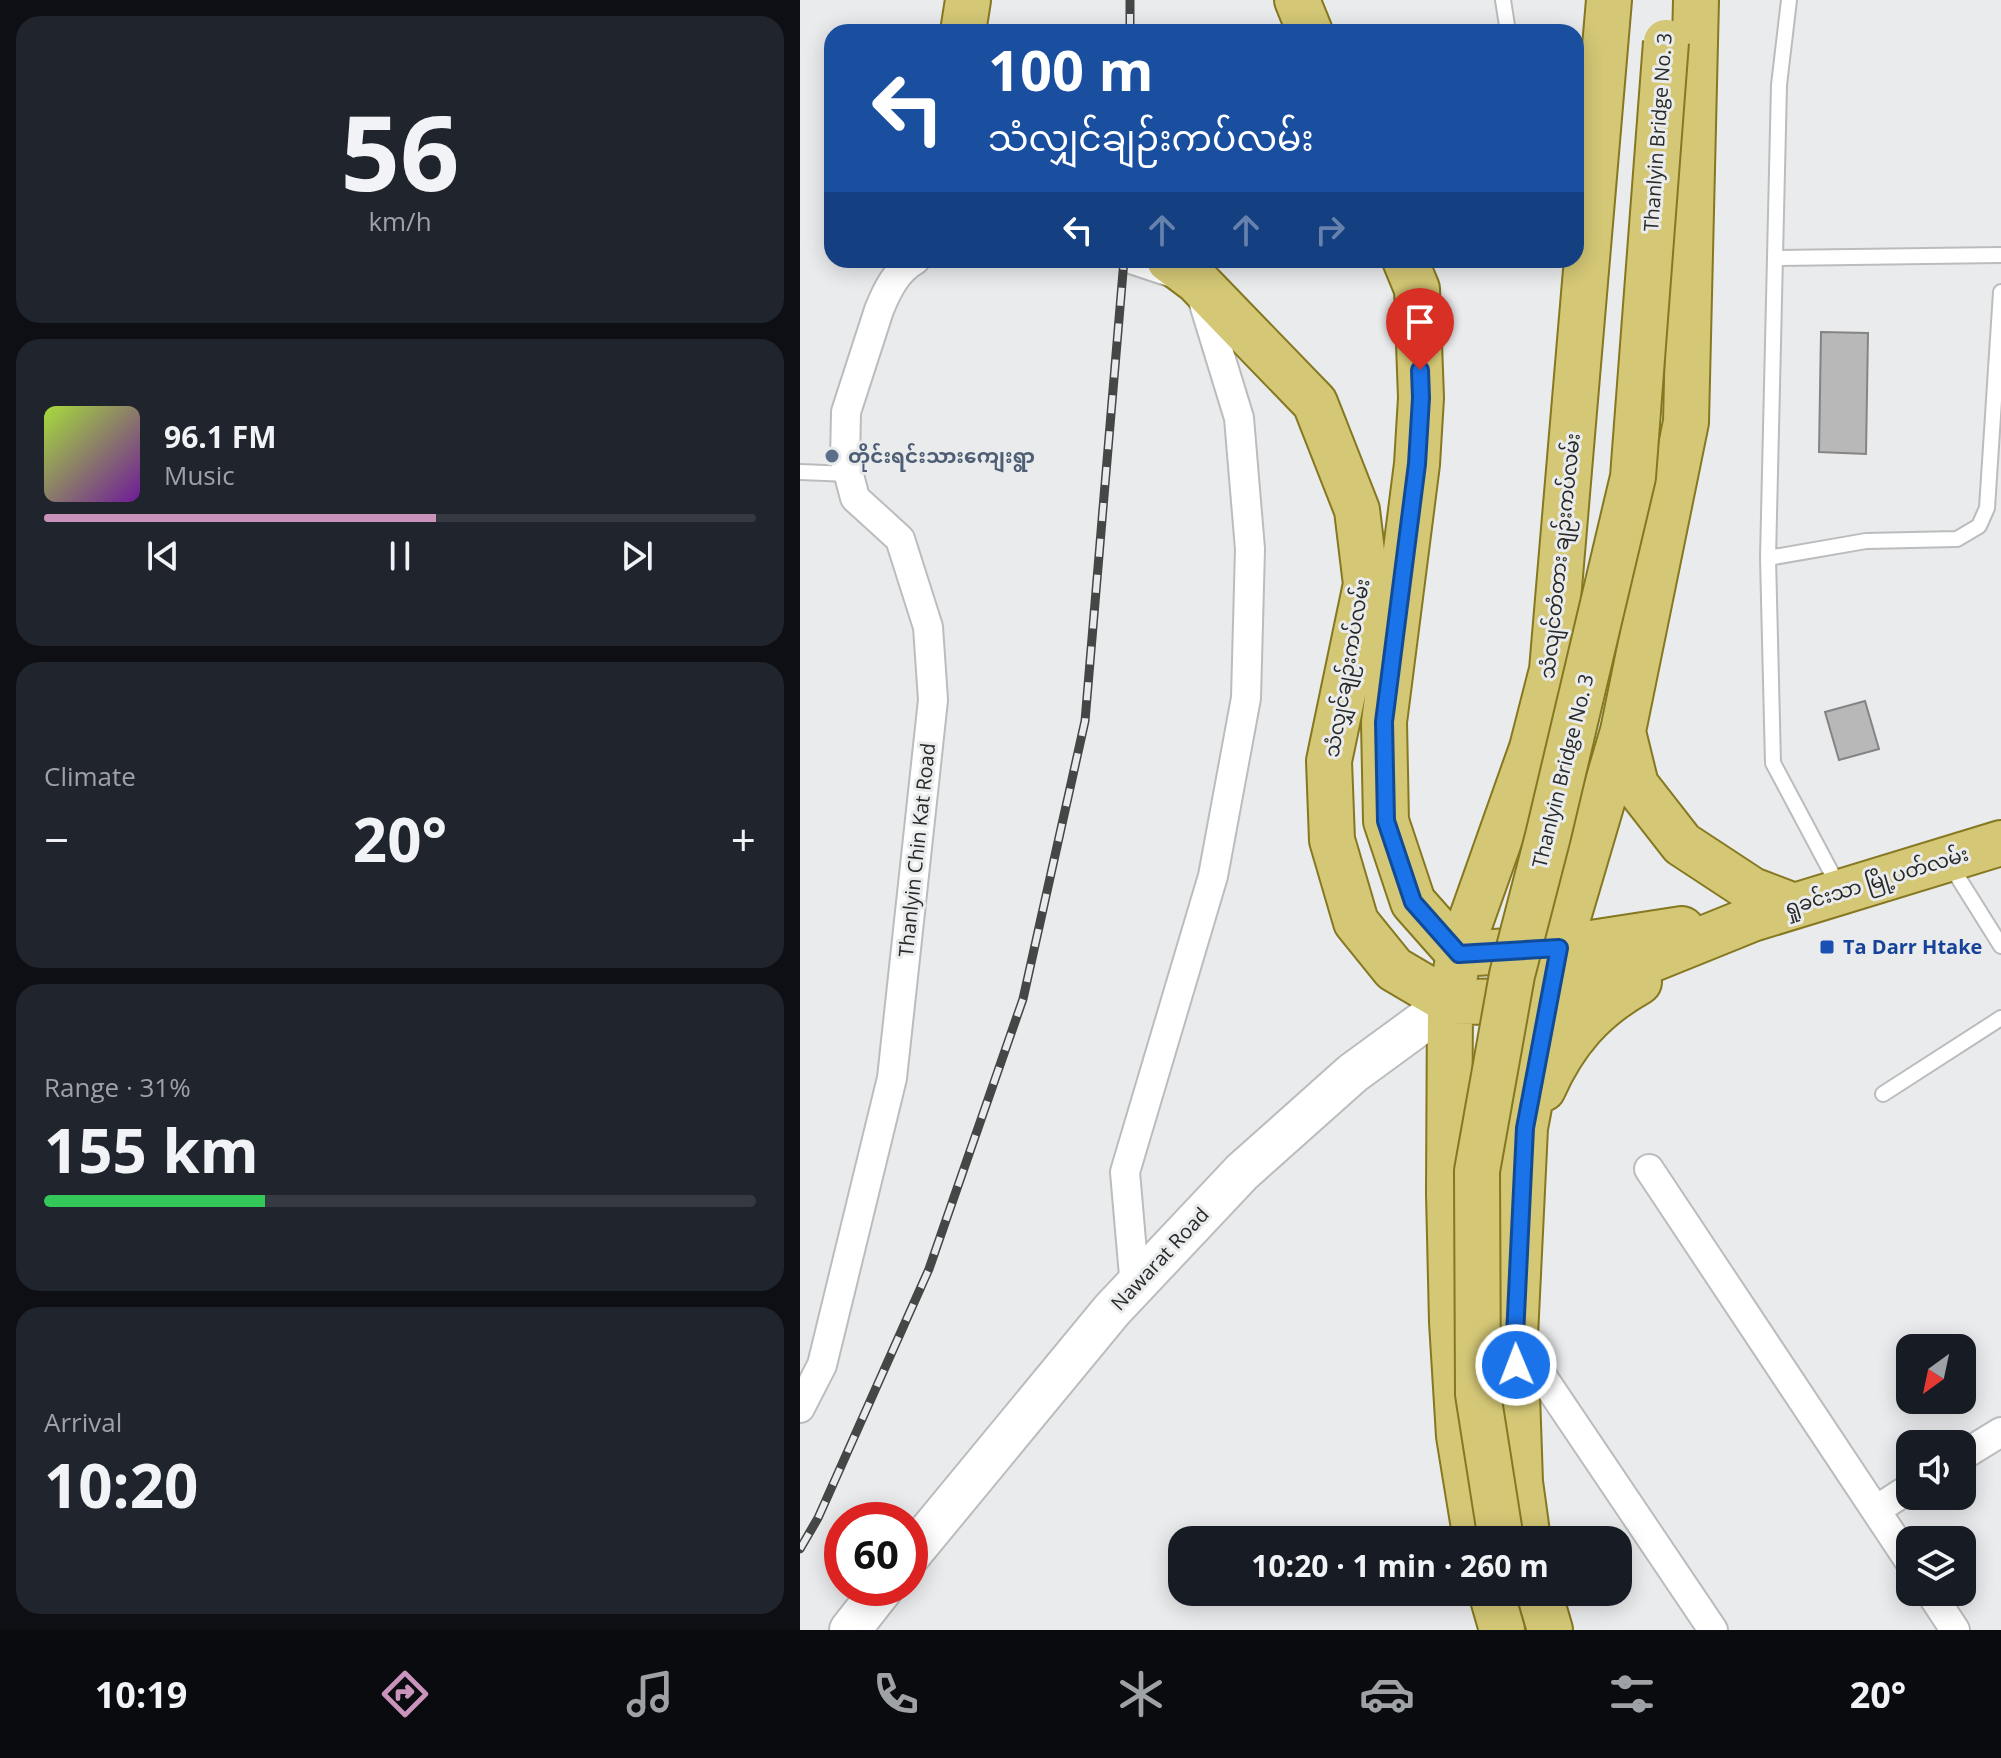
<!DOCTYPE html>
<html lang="en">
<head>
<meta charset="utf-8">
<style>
  :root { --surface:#171b24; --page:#20242c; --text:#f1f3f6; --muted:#9ea1a6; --line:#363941; --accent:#c993bc }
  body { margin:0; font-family:"Open Sans","Noto Sans Myanmar",sans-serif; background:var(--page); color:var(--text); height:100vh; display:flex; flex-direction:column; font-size:30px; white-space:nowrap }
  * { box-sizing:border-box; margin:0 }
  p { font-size:26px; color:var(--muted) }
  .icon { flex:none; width:44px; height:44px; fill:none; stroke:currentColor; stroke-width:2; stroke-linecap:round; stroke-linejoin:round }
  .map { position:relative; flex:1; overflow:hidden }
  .sheet { display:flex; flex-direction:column; gap:16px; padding:16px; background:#0d0f14; width:800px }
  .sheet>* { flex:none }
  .top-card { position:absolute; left:24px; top:24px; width:760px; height:244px; border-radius:24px; box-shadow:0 4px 20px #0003; background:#1a4fa0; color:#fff; overflow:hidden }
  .needle { width:52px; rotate:213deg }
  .fabs { position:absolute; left:1096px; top:1334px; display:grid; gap:16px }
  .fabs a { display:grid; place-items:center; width:80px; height:80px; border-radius:16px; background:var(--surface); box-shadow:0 4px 20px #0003; font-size:40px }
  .speed { position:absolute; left:24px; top:1502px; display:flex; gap:16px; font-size:40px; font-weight:700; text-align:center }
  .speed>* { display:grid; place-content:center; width:104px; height:104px; border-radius:50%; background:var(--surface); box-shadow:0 4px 20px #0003; line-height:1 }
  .speed .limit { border:12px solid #d22; background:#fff; color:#111 }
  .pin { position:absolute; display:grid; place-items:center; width:68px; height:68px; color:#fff; margin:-82px -34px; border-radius:50% 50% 50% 0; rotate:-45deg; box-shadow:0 0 8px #0007 }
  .pin .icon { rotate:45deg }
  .me { position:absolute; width:88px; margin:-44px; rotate:359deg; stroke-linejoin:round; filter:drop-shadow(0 0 6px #0008) }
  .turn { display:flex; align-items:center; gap:28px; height:168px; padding:0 32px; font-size:36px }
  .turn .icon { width:104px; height:104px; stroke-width:2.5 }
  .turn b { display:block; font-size:56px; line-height:68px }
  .lanes { display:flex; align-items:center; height:76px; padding:0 32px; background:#0003; justify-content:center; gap:40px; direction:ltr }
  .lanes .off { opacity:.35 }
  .big { font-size:60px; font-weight:700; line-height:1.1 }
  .sheet .widget { flex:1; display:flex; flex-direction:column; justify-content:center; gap:12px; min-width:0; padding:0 28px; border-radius:24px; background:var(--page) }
  .sheet .dial { align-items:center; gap:0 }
  .dial b { font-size:104px; line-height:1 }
  .song { display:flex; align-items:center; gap:24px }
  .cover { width:96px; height:96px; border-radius:12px; background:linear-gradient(135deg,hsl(80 70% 55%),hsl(280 70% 35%)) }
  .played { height:8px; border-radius:4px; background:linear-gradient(90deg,var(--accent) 55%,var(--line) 55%) }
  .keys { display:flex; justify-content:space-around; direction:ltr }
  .heat { display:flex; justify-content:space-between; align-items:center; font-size:44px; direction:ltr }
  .charge { height:12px; border-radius:6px; background:linear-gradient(90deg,#34c759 31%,var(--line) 0) }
  .trip { position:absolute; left:368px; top:1526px; width:464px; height:80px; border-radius:24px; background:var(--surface); box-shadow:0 4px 20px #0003; font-weight:700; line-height:80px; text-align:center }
  .dock { display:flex; height:128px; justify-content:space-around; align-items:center; background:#090b0e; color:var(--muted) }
  .dock .icon { width:56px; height:56px }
  .dock .selected { color:var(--accent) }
  .dock b { font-size:36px; color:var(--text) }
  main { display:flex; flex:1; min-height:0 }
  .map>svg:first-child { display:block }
  .building { fill:#b8b8b9; stroke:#848485; stroke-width:2 }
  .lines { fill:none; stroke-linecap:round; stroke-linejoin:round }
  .lane-casing { stroke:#bbbcbd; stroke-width:18 }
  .street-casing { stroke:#bbbcbd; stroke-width:32 }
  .secondary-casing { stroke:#bbbcbd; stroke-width:44 }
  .primary-casing { stroke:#857820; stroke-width:48 }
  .lane { stroke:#fff; stroke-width:14 }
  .street { stroke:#fff; stroke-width:28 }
  .secondary { stroke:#fff; stroke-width:40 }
  .primary { stroke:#d4c776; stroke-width:44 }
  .rail-casing { stroke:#454646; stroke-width:9 }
  .rail { stroke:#eaebec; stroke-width:6; stroke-dasharray:18; stroke-linecap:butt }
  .primary-bridge-casing { stroke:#857820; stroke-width:48; stroke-linecap:butt }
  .primary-bridge { stroke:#d4c776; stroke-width:44 }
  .route-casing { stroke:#114b97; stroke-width:20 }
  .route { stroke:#1a73e8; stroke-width:14 }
  .service-dot { fill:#5c6f8a; stroke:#eaebec; stroke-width:3 }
  .transit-dot { fill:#1a4fb4; stroke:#eaebec; stroke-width:3 }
  .labels { text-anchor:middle; stroke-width:6; stroke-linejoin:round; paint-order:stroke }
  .street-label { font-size:20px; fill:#282929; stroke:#eaebec }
  .service-label { font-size:20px; font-weight:bold; fill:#4e5e75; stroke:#eaebec; text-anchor:start }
  .transit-label { font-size:20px; font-weight:bold; fill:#164399; stroke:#eaebec; text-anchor:start }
</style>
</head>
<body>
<main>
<section class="sheet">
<div class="widget dial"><b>56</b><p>km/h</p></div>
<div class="widget">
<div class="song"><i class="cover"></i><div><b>96.1 FM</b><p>Music</p></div></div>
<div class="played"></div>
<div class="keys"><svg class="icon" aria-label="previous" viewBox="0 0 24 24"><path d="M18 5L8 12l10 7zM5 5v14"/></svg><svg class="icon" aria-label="pause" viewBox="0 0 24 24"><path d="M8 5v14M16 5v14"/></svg><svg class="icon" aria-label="next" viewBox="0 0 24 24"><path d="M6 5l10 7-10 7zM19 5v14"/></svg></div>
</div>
<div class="widget"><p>Climate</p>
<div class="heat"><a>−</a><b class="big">20°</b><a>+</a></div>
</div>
<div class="widget"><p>Range · 31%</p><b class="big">155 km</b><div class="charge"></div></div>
<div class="widget"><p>Arrival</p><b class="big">10:20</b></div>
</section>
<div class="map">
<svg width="1201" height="1630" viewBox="0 0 1201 1630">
  <rect width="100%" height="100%" fill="#eaebec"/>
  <path class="building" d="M1021,332L1068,333L1066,454L1019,452Z
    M1065,701L1079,749L1039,760L1025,712Z"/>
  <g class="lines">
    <defs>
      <path id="lane" d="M703,0L708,32
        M989,0L979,85L968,558L973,763L1039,887
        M975,258L1201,255
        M0,472L49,474
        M968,558L1066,541L1157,539L1179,526L1187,508L1201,292
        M1149,863L1201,946
        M1083,1094L1201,1018"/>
      <path id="street" d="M334,260L397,281L439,418L450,549L446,698L413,876L325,1172L335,1287
        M849,1169L1110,1562
        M717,1339L913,1630
        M0,1408L22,1365L92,1078L133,700L128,627L100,539L55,498L45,460L46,412L79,310C87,290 97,270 115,260
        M1162,1456L1201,1432
        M1076,1510L1110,1488
        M1130,1592L1155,1630"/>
      <path id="secondary" d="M110,1555L312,1310L442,1172L553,1073L650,1002
        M50,1630L83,1588"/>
      <path id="primary" d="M497,0L510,32
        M163,32L168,0
        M369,260L397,281L515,403L557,510L566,584L529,761L532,840L556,922L594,969L650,1002L749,1001L952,919L1201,843
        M605,260L617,289L621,398L617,464L584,722L586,821L613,902L659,954
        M823,732L836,785L882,844L952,890L994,906
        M659,954L759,948L882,929
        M743,1089C764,1041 793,1008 839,982
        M676,1540L659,1436L652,1322L649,1194L650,1002L659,954L732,748L752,670L809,0
        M728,1540L720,1482L715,1336L725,1128L759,948L823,731L886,422L896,0
        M691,1592L702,1630
        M739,1592L750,1630"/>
    </defs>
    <use href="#lane" class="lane-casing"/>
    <use href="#street" class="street-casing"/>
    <use href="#secondary" class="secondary-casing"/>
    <use href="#primary" class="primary-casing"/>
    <use href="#lane" class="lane"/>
    <use href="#street" class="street"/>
    <use href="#secondary" class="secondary"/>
    <use href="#primary" class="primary"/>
    <defs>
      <path id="rail" d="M330,32V0
        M0,1549L18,1518L129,1269L223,999L285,721L324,260"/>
    </defs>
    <use href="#rail" class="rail-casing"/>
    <use href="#rail" class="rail"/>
    <defs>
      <path id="primary-bridge" d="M701,1540L678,1394L677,1171L712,975L748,836L833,477L866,42"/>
    </defs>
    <use href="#primary-bridge" class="primary-bridge-casing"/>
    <use href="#primary-bridge" class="primary-bridge"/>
  </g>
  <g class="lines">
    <defs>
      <path id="route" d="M620,370L621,398L617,464L584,722L586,821L613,902L659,954L759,948L725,1128L715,1336L716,1365"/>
    </defs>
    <use href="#route" class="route-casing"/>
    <use href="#route" class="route"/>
  </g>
  <circle class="service-dot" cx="32" cy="456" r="8"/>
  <rect class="transit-dot" x="1019" y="939" width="16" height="16" rx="4"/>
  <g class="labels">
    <g class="street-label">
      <text transform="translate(858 132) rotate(-86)" y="7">Thanlyin Bridge No. 3</text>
      <text transform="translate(760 556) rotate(-84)" y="7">သံလျင်တံတား ချဉ်းကပ်လမ်း</text>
      <text transform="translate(547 668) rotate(-80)" y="7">သံလျှင်ချဉ်းကပ်လမ်း</text>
      <text transform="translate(763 771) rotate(-76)" y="7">Thanlyin Bridge No. 3</text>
      <text transform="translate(117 850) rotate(-84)" y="7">Thanlyin Chin Kat Road</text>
      <text transform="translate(1076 881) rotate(-17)" y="7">ရှုခင်းသာ မြို့ပတ်လမ်း</text>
      <text transform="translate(360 1259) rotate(-47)" y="7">Nawarat Road</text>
    </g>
    <g class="service-label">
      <text x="48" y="463">တိုင်းရင်းသားကျေးရွာ</text>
    </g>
    <g class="transit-label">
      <text x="1043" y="954">Ta Darr Htake</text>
    </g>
  </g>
</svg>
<div class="fabs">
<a><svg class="needle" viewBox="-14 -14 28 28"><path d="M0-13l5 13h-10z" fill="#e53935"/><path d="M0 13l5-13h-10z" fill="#9ea1a6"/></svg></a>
<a><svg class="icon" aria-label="sound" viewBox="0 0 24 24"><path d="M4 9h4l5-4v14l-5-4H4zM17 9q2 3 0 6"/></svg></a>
<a><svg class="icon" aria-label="layers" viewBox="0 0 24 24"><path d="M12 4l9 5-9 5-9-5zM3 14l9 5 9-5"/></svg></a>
</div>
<div class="speed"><div class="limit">60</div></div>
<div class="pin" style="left:620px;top:370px;background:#d93025"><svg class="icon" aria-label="arrive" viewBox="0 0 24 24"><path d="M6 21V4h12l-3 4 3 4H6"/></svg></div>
<svg class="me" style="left:716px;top:1365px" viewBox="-20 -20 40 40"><circle r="17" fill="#1a73e8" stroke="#fff" stroke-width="3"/><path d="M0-11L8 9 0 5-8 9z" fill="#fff"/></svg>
<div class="trip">10:20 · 1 min · 260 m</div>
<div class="top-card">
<div class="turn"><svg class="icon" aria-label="left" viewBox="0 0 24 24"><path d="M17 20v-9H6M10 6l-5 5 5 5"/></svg><div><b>100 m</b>သံလျှင်ချဉ်းကပ်လမ်း</div></div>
<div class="lanes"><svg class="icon" aria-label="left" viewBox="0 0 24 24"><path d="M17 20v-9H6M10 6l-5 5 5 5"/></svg><svg class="icon off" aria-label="ahead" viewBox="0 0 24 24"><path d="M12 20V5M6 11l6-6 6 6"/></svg><svg class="icon off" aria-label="ahead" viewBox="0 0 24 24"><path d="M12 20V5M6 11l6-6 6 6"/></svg><svg class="icon off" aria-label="right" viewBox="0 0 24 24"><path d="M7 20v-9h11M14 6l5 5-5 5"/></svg></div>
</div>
</div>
</main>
<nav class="dock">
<b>10:19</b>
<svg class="icon selected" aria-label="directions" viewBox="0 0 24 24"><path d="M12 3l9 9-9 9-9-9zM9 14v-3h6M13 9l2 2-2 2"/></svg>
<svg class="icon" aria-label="music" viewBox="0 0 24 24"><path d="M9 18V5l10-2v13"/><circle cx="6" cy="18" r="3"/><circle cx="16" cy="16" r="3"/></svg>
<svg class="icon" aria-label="phone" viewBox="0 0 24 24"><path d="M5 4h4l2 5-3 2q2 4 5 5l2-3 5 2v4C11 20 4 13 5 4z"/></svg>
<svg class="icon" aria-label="climate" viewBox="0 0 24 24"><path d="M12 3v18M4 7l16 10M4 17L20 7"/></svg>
<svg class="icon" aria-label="car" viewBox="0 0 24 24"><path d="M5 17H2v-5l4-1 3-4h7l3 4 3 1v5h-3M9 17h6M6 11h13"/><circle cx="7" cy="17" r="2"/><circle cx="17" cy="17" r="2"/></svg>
<svg class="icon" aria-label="filters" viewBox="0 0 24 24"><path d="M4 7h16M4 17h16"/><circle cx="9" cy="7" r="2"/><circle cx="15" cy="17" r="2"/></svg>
<b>20°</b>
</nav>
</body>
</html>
